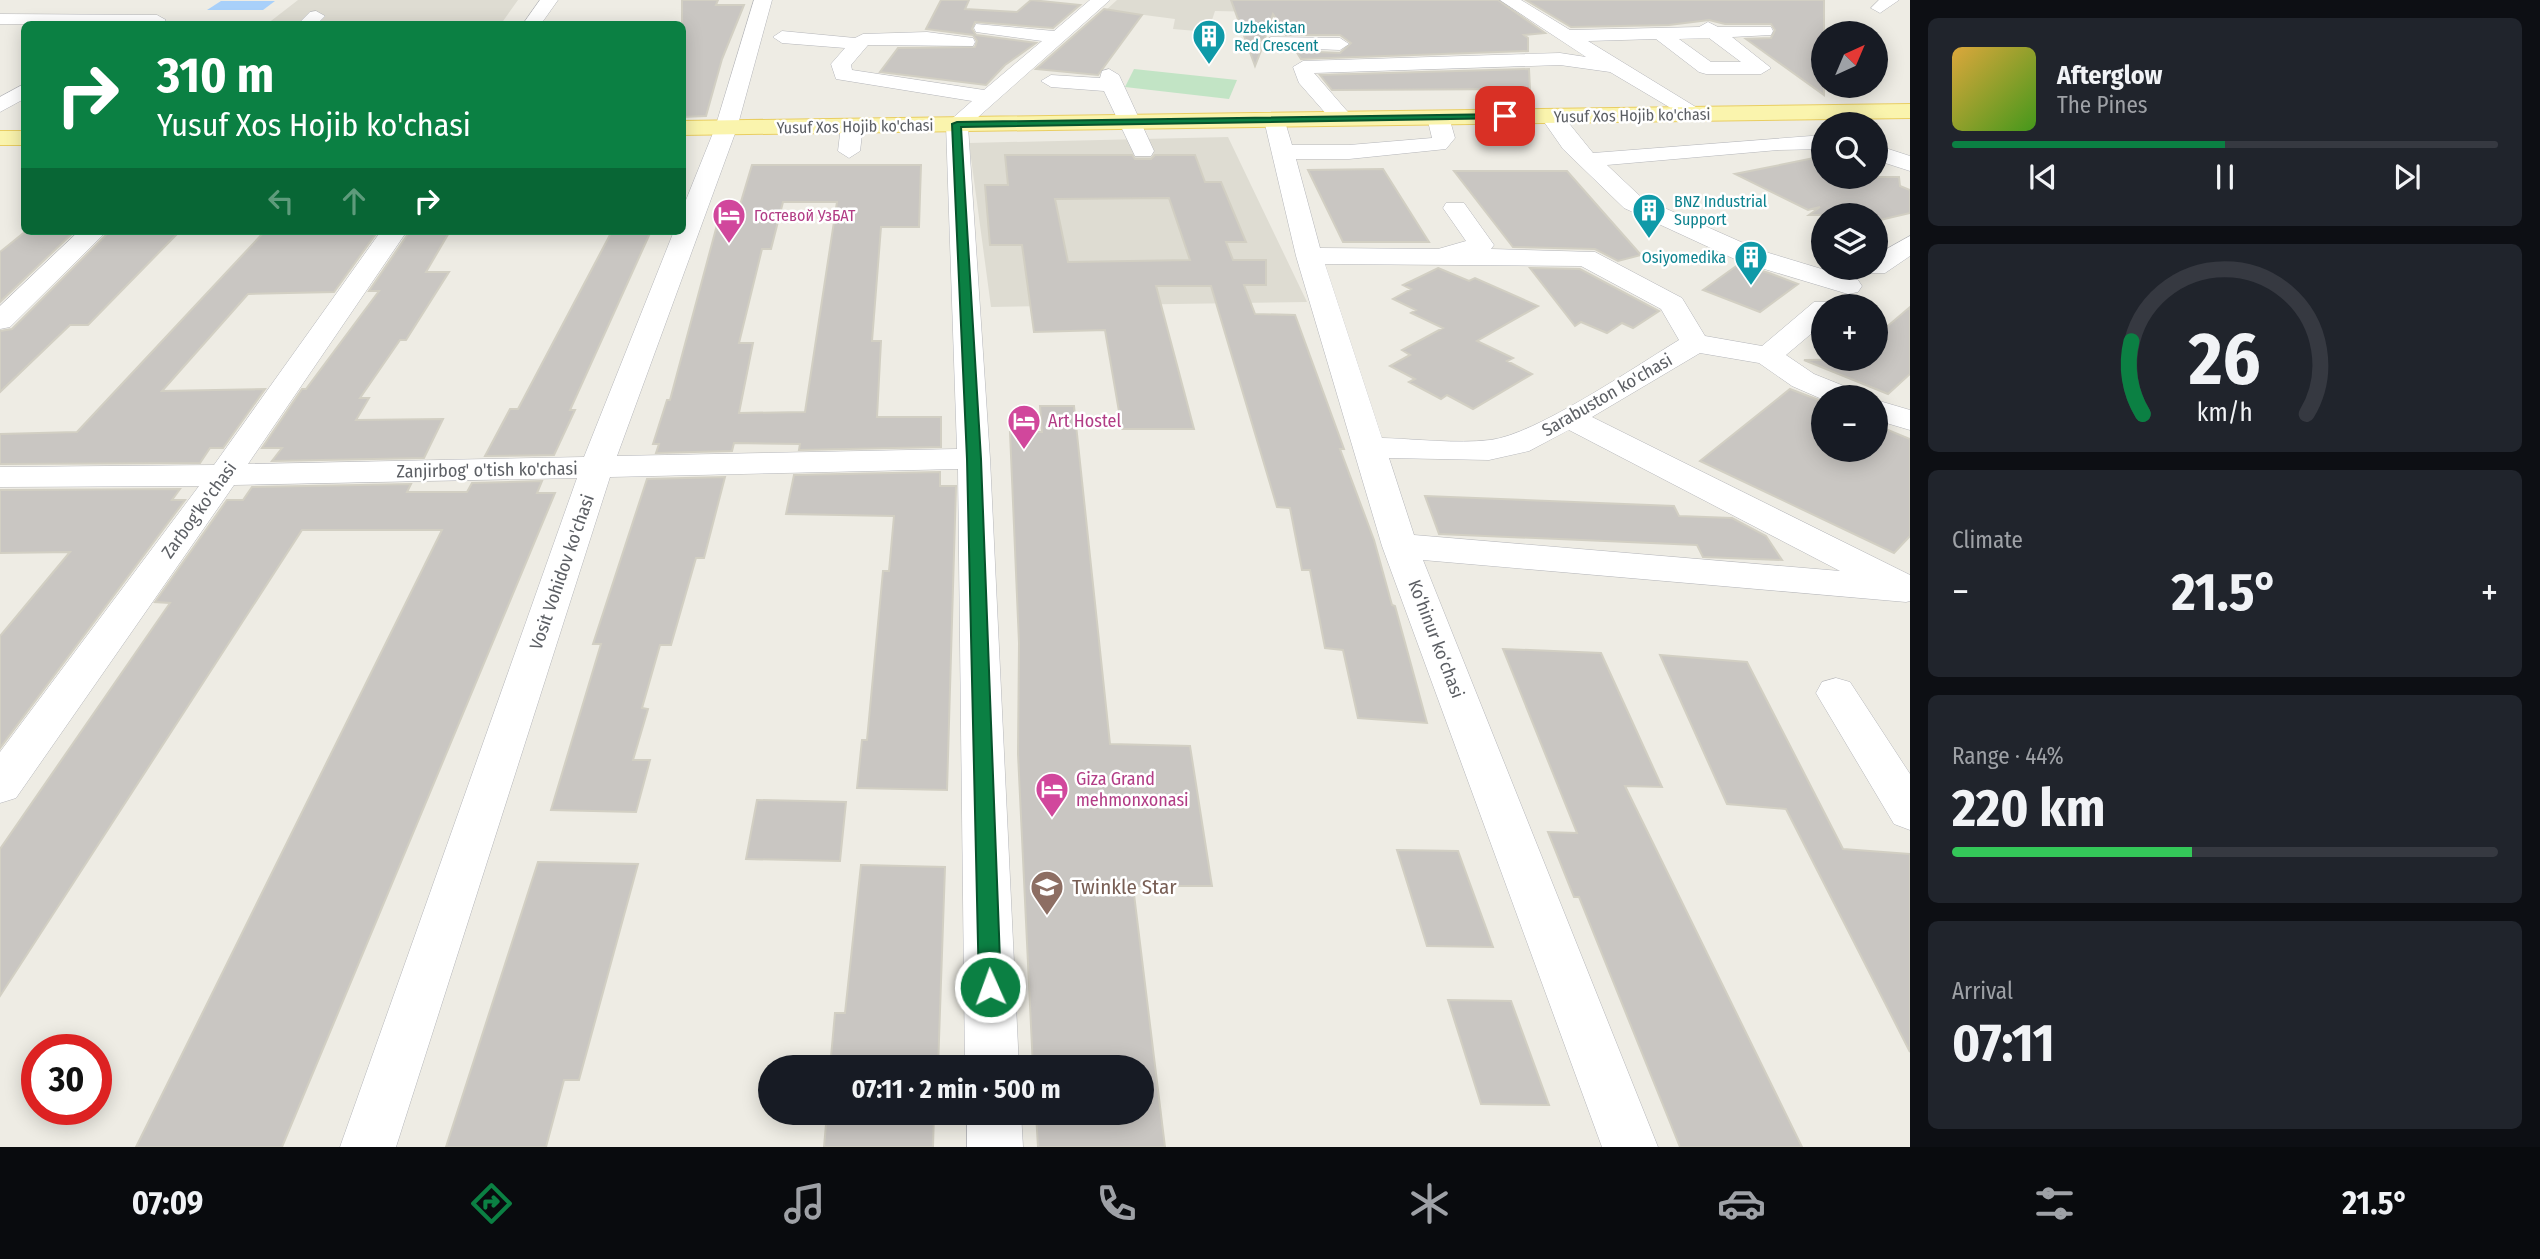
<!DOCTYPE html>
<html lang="en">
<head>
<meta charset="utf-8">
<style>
  :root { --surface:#171b24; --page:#20242c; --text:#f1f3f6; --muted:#9ea1a6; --line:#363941; --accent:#0b8043 }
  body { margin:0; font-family:"Fira Sans Condensed",sans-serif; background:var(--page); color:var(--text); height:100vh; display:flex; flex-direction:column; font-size:26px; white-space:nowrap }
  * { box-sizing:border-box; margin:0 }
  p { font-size:23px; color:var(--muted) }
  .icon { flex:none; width:38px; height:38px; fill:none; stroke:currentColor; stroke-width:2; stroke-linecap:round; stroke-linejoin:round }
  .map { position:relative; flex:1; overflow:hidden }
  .drawer { display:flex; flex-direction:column; gap:18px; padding:18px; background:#0d0f14; width:630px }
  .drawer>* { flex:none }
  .guide { position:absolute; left:21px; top:21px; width:665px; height:214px; border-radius:10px; box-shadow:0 4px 18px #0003; background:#0b8043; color:#fff; overflow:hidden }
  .needle { width:46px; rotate:44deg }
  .fabs { position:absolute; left:1811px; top:21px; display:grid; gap:14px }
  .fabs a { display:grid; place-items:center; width:77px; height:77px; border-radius:50%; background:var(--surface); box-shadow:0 4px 18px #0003; font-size:35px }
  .speed { position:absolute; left:21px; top:1034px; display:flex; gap:14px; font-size:35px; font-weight:700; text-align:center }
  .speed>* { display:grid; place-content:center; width:91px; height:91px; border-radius:50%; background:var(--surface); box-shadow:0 4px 18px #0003; line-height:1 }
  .speed .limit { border:10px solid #d22; background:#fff; color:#111 }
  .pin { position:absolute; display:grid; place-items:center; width:60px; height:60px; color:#fff; margin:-30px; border-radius:14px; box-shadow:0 4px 10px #0006 }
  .me { position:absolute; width:77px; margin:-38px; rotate:358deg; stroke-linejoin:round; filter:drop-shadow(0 0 5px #0008) }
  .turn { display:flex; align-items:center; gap:24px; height:147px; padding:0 21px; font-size:32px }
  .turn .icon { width:91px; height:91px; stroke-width:2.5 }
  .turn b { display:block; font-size:49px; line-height:60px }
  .lanes { display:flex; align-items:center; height:66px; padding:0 21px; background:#0003; justify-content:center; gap:35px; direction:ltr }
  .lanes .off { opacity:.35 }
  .big { font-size:52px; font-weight:700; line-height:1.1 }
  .drawer .tile { flex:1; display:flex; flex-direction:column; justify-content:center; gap:10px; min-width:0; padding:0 24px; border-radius:10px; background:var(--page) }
  .drawer .dial { align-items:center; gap:0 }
  .dial svg { height:182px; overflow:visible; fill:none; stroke:var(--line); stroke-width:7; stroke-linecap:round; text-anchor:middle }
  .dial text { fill:var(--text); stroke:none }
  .song { display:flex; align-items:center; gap:21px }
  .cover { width:84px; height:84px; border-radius:10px; background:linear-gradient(135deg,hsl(40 70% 55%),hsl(100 70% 35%)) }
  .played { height:7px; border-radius:4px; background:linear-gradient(90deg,var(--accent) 50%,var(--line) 50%) }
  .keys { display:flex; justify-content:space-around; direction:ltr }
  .heat { display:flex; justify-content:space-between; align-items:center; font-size:38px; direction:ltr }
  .charge { height:10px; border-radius:5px; background:linear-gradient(90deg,#34c759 44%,var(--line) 0) }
  .trip { position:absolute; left:758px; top:1055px; width:396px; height:70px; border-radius:35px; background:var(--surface); box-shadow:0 4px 18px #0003; font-weight:700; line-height:70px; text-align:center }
  .tab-bar { display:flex; height:112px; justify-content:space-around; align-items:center; background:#090b0e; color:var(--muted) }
  .tab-bar .icon { width:49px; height:49px }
  .tab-bar .current { color:var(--accent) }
  .tab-bar b { font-size:32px; color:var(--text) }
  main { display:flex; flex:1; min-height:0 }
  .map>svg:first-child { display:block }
  .education { fill:#dedcd2 }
  .green { fill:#c2e4c5 }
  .water { fill:#a8d0fa }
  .building { fill:#c9c6c2; stroke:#d2cfc3; stroke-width:2; fill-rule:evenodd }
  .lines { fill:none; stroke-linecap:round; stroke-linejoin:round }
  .minor-casing { stroke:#b5b6ba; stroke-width:1 }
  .major-casing { stroke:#e9ce62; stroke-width:2 }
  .minor { fill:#fff; fill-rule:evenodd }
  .major { fill:#faf4ad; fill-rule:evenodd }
  .route { fill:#0b8043; stroke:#07532c; stroke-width:2 }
  .labels { text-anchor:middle; stroke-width:5; stroke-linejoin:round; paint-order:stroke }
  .far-culture-label { font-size:16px; fill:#0d838f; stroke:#fff; text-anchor:start }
  .far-street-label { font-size:16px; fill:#5c5f64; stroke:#fff }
  .far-hotel-label { font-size:16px; fill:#b23c85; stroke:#fff; text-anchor:start }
  .street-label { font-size:18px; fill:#5c5f64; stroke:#fff }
  .hotel-label { font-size:18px; fill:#b23c85; stroke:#fff; text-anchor:start }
  .near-education-label { font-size:21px; fill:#785e54; stroke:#fff; text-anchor:start }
</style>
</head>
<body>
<main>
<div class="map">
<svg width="1910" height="1147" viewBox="0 0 1910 1147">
  <rect width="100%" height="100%" fill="#eeece4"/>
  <path class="education" d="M298,0H518L501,24H267Z
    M1117,0H1383L1395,15L1215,11L1208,32L1173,29L1175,19L1106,10Z
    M1228,137L1307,302L991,307L969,143Z"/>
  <path class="green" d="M1134,69L1237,80L1229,99L1125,87Z"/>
  <path class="water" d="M221,1H275L263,10H207Z"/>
  <path class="building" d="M682,0H718L716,5H744L722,59L706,116L682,117Z
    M941,0H969L965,9L1017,12L1031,0L1080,5L1053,28L975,22L972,29L976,35L1036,43L1005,65L986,85L880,72L898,48L975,47L977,41L973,35L926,29Z
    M1231,0H1498L1545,33L1524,35L1528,38V51L1301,59L1296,51L1340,53L1351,43L1340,35H1286L1273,14L1265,38L1259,42L1262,48L1255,66Z
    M1526,0H1824V95L1746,39L1771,38L1775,30L1771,24H1725L1709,20L1669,25L1571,27Z
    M1104,9L1142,15L1098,75L1036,69Z
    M1529,69L1530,89L1332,90L1320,75Z
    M1005,155H1132L1135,159H1151L1155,155H1195L1205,182H1221L1246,242H1226L1233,260H1266V285H1244L1255,314L1295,315L1344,449H1340L1374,540L1392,605L1395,606L1427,723L1358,718L1343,650L1325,648L1310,570H1302L1290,508L1277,507L1211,286H1156L1194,429H1122L1105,330L1034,332L1022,245H990L985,185H1008ZM1169,198L1190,260L1068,262L1055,199Z
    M1824,156V177H1899L1900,186L1910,190V213L1876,221V215H1809L1820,207L1808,210L1735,174Z
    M752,165H921L919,227H881L872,341H881L877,417H941V447L799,450L800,444L734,443L732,451L656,453L659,444H653L667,400H670L717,225H734ZM783,202H837L805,412L739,413L753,343H739L762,249H771Z
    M1383,169L1429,242H1343L1308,170Z
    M1454,171H1567L1641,255L1618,261L1595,249L1513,247Z
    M26,231H75L0,302V252Z
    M110,231H180L88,325H70L0,392V331L12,329Z
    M265,231H378L334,292L248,294L162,391L265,389L223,448H210L200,463L0,464V434L77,432Z
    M410,231H450L426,272H449L406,340H400L360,398H369L356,420L443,419L424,458L272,461L282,448H262L302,389H306L379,291H369Z
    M612,231H651L570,410H575L554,455L485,456L510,409H518Z
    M1739,264L1769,273L1798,284L1760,312L1703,290Z
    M1438,268L1469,281L1475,278L1538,306L1477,341L1513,358L1507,361L1532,374L1473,409L1447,395L1441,399L1409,382L1415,379L1390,366L1410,355L1402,350L1443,328L1411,313L1416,310L1393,299L1411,289L1403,285Z
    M1530,268L1580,269L1659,311L1633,328L1622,323L1607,333L1581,322L1575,326Z
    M1910,307V374L1888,394L1804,360L1876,359V336Z
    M1790,389L1824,402V450H1876V425L1910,439V536L1894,553L1700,461Z
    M1040,406H1074L1110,744L1190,746L1212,886H1133L1165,1147H1038L1036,1113H1141V1068H1033L1018,754L1019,643L1010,432H1042Z
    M940,472V486H956L947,790L857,788L862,740H867L883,571H889L894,516L786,514L794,475Z
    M725,477L704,558H696L671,645H660L642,708L648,709L633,760H650L636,812L551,810L601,644H593L647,479Z
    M542,481L537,493H555L282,1147H136L442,530H302L0,996V849L170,603L155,602L227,500H243L252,487L411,484L407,492H467L472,483Z
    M180,489L172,500H185L0,748V636L70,552L0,553V490Z
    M1425,496L1674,506L1679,516L1732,518L1766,536L1782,560L1703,557L1697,545L1439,534Z
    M1503,649L1601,653L1662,787L1625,786L1802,1147H1680L1579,897H1574L1548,832L1577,833Z
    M1660,655L1747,662L1843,849L1910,854V1052L1786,809L1727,804Z
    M757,800L846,802L840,861L746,859Z
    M1397,850L1458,851L1493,947L1427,946Z
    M538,862L638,864L579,1080H564L546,1147H446Z
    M861,865L945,867L938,1068H830L835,1013H845Z
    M1448,1000L1511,1001L1549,1105L1481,1104Z
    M827,1113H934L933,1147H824Z"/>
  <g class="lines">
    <defs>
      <path id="minor" d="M540,0H558L541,24H523Z
        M754,0H772L737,128L617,456L957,449L946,124L972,101L836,79L831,64L845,48L782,43L773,37L782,31L855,38L863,34L927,32L973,38L975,42L973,46L868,45L851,65L852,70L984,90L1042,41L976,32L974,28L976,24L1054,31L1090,0H1110L968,126L990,459L1019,1068H965L958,469L610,477L396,1147H340L577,478L234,485L16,798L0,803V752L199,486L0,487V467L214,465L381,231H407L248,464L584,457L674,231H682V210L715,128Z
        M1500,0H1521L1570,30L1699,27L1708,22L1718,27H1771L1773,31L1771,35L1732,37L1771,68L1761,74H1706L1699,72L1656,39L1588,41L1699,109L1702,114L1699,119L1691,120L1610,72L1560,65L1314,73L1354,119L1343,125L1335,124L1299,83L1293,67L1303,61L1560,53L1586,57ZM1709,38L1741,62H1711L1679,39Z
        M1879,0H1899L1880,13L1871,8Z
        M316,11L325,16L317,24H298L310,12Z
        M0,14L157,15L166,20L161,24H0Z
        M1271,37L1340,38L1349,44L1340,50L1264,47L1262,43Z
        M1109,69L1119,75L1154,151L1151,156H1135L1104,91L1051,87L1041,81L1051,75L1100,78L1102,71Z
        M24,84V99L0,112V97Z
        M1551,110L1559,111L1593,153L1824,135V149L1778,150L1607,165L1642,198L1759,250L1858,280L1862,286L1858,292L1848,294L1741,262L1624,208L1563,149L1540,116Z
        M1438,111L1449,117L1455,138L1446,149L1349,159H1296L1320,248L1438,249L1466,241L1443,208L1446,203H1464L1494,245L1491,249L1595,252L1682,298L1705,336L1762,346L1814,302H1834L1837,306H1824V323L1786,355L1814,374L1854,390L1858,397H1824V400L1792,386L1759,363L1700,353L1592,417L1910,575V601L1906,602L1423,560L1658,1147H1602L1382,546L1296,256L1264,120L1275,114L1283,115L1292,145H1349L1432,138L1427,117ZM1325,264L1581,266L1661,309L1679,340C1636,366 1535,435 1490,440C1455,444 1417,439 1382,438ZM1569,430L1840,571L1414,535L1389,458L1489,460L1529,451Z
        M852,119L863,126L860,151L849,158L838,151L841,126Z
        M1876,145L1910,156V171L1876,160Z
        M79,231H107L10,327L0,329V306Z
        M1910,236V256L1885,273H1867L1863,268H1876V255Z
        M1876,400L1910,410V430L1876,420Z
        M1836,678L1850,682L1910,774V830L1894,824L1816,693L1822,682Z
        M967,1113H1021L1023,1147H967Z"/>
      <path id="major" d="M1910,104V118L682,135V121Z
        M0,131H24V145H0Z"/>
    </defs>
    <use href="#minor" class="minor-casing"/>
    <use href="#major" class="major-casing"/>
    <use href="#minor" class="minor"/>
    <use href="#major" class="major"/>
  </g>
  <path class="route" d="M1505,114L1509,118L961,127L981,459L1001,987L998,994L990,997L982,994L979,987L967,459L952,124L957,122Z"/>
  <defs>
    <symbol id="building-pin" viewBox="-11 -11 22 30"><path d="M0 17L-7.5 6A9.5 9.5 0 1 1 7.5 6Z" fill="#0f9aa8" stroke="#fff"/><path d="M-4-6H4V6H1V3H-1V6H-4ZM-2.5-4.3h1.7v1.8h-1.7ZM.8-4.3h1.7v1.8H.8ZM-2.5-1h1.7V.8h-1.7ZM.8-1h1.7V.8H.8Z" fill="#fff"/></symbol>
    <symbol id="hotel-pin" viewBox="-11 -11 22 30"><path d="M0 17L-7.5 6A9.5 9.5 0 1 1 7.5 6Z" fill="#d1479c" stroke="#fff"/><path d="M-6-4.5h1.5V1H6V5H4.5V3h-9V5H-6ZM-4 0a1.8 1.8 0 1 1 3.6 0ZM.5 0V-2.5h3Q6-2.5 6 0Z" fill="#fff"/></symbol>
    <symbol id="school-pin" viewBox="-11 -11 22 30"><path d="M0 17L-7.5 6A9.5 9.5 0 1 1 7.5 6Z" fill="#8d6e63" stroke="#fff"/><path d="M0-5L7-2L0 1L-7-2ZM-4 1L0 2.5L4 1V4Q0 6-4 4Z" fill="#fff"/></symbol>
  </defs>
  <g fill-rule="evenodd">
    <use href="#building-pin" x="1190" y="17" width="38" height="52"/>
    <use href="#building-pin" x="1630" y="191" width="38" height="52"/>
    <use href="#hotel-pin" x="710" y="196" width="38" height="52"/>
    <use href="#building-pin" x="1732" y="238" width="38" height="52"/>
    <use href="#hotel-pin" x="1005" y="402" width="38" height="52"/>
    <use href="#hotel-pin" x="1033" y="770" width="38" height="52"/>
    <use href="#school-pin" x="1028" y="868" width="38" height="52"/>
  </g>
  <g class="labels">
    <g class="far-culture-label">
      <text x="1234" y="33">Uzbekistan<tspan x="1234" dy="18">Red Crescent</tspan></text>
      <text x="1674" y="207">BNZ Industrial<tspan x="1674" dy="18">Support</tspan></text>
      <text x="1726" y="263" text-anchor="end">Osiyomedika</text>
    </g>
    <g class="far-street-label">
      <text transform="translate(1632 115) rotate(-1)" y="6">Yusuf Xos Hojib ko'chasi</text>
      <text transform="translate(855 126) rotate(-1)" y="6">Yusuf Xos Hojib ko'chasi</text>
    </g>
    <g class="far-hotel-label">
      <text x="754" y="221">Гостевой УзБАТ</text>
    </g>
    <g class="street-label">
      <text transform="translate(1607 395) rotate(-30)" y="6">Sarabuston ko'chasi</text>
      <text transform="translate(487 470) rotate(-1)" y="6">Zanjirbog' o'tish ko'chasi</text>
      <text transform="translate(199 510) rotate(-54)" y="6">Zarbog'ko'chasi</text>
      <text transform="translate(562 572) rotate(-71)" y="6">Vosit Vohidov ko'chasi</text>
      <text transform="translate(1436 639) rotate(69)" y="6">Ko‘hinur ko‘chasi</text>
    </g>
    <g class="hotel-label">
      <text x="1048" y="427">Art Hostel</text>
      <text x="1076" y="785">Giza Grand<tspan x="1076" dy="21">mehmonxonasi</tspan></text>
    </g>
    <g class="near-education-label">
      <text x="1072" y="894">Twinkle Star</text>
    </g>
  </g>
</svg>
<div class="fabs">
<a><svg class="needle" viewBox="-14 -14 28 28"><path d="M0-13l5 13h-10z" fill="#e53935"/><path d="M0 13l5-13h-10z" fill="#9ea1a6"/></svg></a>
<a><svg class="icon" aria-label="search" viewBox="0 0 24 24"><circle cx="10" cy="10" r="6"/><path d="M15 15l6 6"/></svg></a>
<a><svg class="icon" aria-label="layers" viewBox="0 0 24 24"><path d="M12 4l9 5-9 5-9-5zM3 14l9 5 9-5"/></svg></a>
<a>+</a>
<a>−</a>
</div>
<div class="speed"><div class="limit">30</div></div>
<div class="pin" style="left:1505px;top:116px;background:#d93025"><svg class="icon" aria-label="arrive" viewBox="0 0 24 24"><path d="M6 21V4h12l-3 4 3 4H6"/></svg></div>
<svg class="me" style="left:990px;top:987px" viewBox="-20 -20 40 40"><circle r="17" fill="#0b8043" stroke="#fff" stroke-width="3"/><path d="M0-11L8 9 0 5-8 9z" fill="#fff"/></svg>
<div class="trip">07:11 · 2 min · 500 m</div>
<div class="guide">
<div class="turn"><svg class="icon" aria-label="right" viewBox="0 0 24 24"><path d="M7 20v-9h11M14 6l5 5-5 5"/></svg><div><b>310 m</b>Yusuf Xos Hojib ko'chasi</div></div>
<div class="lanes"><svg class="icon off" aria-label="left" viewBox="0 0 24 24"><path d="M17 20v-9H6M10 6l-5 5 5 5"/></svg><svg class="icon off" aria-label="ahead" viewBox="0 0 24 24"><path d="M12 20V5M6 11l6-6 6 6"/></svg><svg class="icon" aria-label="right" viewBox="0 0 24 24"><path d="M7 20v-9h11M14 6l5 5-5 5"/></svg></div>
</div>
</div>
<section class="drawer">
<div class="tile">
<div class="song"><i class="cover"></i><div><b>Afterglow</b><p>The Pines</p></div></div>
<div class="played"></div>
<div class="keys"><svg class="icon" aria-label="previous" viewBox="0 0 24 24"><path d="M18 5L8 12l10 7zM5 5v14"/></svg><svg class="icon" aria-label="pause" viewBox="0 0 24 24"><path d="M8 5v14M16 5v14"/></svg><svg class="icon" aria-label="next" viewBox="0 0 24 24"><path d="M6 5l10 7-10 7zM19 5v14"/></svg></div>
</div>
<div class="tile dial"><svg viewBox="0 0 100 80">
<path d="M14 69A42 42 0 1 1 86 69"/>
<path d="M14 69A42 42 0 0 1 9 37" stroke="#0b8043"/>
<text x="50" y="56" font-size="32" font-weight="700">26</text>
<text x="50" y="72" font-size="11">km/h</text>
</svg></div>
<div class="tile"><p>Climate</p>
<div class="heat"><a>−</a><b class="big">21.5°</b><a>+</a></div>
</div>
<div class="tile"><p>Range · 44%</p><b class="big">220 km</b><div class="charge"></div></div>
<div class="tile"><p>Arrival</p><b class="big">07:11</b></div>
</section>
</main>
<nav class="tab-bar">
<b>07:09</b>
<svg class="icon current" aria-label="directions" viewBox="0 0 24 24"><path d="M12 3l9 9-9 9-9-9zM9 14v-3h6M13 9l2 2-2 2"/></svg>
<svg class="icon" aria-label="music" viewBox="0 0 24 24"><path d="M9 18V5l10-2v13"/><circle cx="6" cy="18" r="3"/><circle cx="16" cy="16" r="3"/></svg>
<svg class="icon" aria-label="phone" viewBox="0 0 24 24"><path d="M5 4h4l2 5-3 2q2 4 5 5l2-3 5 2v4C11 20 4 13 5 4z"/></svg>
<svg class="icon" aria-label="climate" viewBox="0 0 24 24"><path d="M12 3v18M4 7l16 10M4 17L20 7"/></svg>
<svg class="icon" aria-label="car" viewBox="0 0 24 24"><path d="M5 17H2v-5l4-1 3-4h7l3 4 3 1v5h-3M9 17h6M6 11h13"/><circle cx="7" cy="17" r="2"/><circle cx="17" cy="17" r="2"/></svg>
<svg class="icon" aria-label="filters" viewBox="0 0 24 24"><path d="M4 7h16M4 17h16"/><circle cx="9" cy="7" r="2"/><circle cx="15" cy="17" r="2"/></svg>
<b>21.5°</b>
</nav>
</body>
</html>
